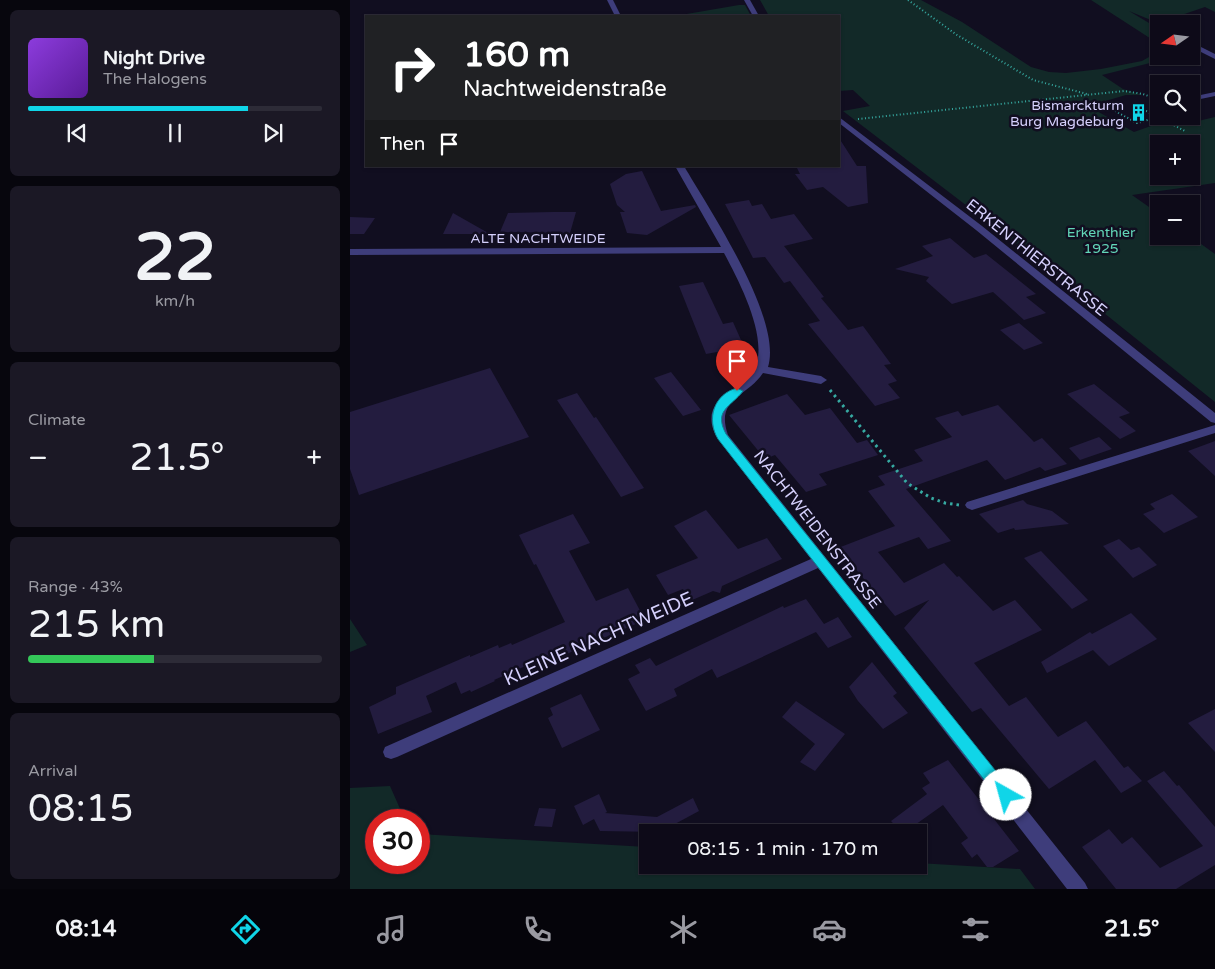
<!DOCTYPE html>
<html lang="en">
<head>
<meta charset="utf-8">
<style>
  :root { --surface:#0d0a18; --page:#1b1825; --text:#f1f3f6; --muted:#9a9aa2; --line:#2d2b37; --accent:#10d5e8 }
  body { margin:0; font-family:"Varela Round",sans-serif; background:var(--page); color:var(--text); height:100vh; display:flex; flex-direction:column; font-size:19px; white-space:nowrap }
  * { box-sizing:border-box; margin:0 }
  p { font-size:16px; color:var(--muted) }
  .icon { flex:none; width:28px; height:28px; fill:none; stroke:currentColor; stroke-width:2; stroke-linecap:round; stroke-linejoin:round }
  .map { position:relative; flex:1; overflow:hidden }
  .drawer { display:flex; flex-direction:column; gap:10px; padding:10px; background:#07060d; width:350px }
  .drawer>* { flex:none }
  .hud { position:absolute; left:15px; top:15px; width:475px; height:152px; border-radius:0px; box-shadow:0 1px 4px #0004,0 0 0 1px var(--line); background:#202124; color:#fff; overflow:hidden }
  .needle { width:32px; rotate:256deg }
  .buttons { position:absolute; left:800px; top:15px; display:grid; gap:10px }
  .buttons a { display:grid; place-items:center; width:50px; height:50px; border-radius:0px; background:var(--surface); box-shadow:0 1px 4px #0004,0 0 0 1px var(--line); font-size:25px }
  .speed { position:absolute; left:15px; top:809px; display:flex; gap:10px; font-size:25px; font-weight:700; text-align:center }
  .speed>* { display:grid; place-content:center; width:65px; height:65px; border-radius:50%; background:var(--surface); box-shadow:0 1px 4px #0004,0 0 0 1px var(--line); line-height:1 }
  .speed .limit { border:8px solid #d22; background:#fff; color:#111 }
  .pin { position:absolute; display:grid; place-items:center; width:42px; height:42px; color:#fff; margin:-51px -21px; border-radius:50% 50% 50% 0; rotate:-45deg; box-shadow:0 0 5px #0007 }
  .pin .icon { rotate:45deg }
  .me { position:absolute; width:55px; margin:-28px; rotate:322deg; stroke-linejoin:round; filter:drop-shadow(0 0 4px #0008) }
  .turn { display:flex; align-items:center; gap:18px; height:105px; padding:0 15px; font-size:22px }
  .turn .icon { width:65px; height:65px; stroke-width:2.5 }
  .turn b { display:block; font-size:35px; line-height:42px }
  .then { display:flex; align-items:center; height:48px; padding:0 15px; background:#0003; gap:10px; font-size:19px }
  .big { font-size:38px; font-weight:600; line-height:1.1 }
  .drawer .tile { flex:1; display:flex; flex-direction:column; justify-content:center; gap:8px; min-width:0; padding:0 18px; border-radius:8px; background:var(--page) }
  .drawer .dial { align-items:center; gap:0 }
  .dial b { font-size:65px; line-height:1 }
  .song { display:flex; align-items:center; gap:15px }
  .cover { width:60px; height:60px; border-radius:8px; background:linear-gradient(135deg,hsl(270 70% 55%),hsl(270 70% 35%)) }
  .played { height:5px; border-radius:2px; background:linear-gradient(90deg,var(--accent) 75%,var(--line) 75%) }
  .keys { display:flex; justify-content:space-around; direction:ltr }
  .heat { display:flex; justify-content:space-between; align-items:center; font-size:28px; direction:ltr }
  .charge { height:8px; border-radius:4px; background:linear-gradient(90deg,#34c759 43%,var(--line) 0) }
  .trip { position:absolute; left:289px; top:824px; width:288px; height:50px; border-radius:0px; background:var(--surface); box-shadow:0 1px 4px #0004,0 0 0 1px var(--line); font-weight:600; line-height:50px; text-align:center }
  .tab-bar { display:flex; height:80px; justify-content:space-around; align-items:center; background:#05040a; color:var(--muted) }
  .tab-bar .icon { width:35px; height:35px }
  .tab-bar .on { color:var(--accent) }
  .tab-bar b { font-size:22px; color:var(--text) }
  main { display:flex; flex:1; min-height:0 }
  .map>svg:first-child { display:block }
  .green { fill:#122928; fill-rule:evenodd }
  .building { fill:#231c3f }
  .lines { fill:none; stroke-linecap:round; stroke-linejoin:round }
  .path-far1 { stroke:#36aaa2; stroke-width:2; stroke-dasharray:1 2.5; stroke-linecap:butt }
  .path { stroke:#36aaa2; stroke-width:3; stroke-dasharray:2.5 4; stroke-linecap:butt }
  .minor { fill:#3e3d7b; fill-rule:evenodd }
  .route { fill:#10d5e8; stroke:#0a8a97 }
  .labels { text-anchor:middle; stroke-width:5; stroke-linejoin:round; paint-order:stroke }
  .far-poi-label { font-size:14px; fill:#d5d0fc; stroke:#110e20; text-anchor:end }
  .far-park-label { font-size:14px; fill:#62d6b8; stroke:#110e20 }
  .far-street-label { font-size:14px; fill:#d5d0fc; stroke:#110e20 }
  .street-label { font-size:16px; fill:#d5d0fc; stroke:#110e20 }
  .near-street-label { font-size:19px; fill:#d5d0fc; stroke:#110e20 }
</style>
</head>
<body>
<main>
<section class="drawer">
<div class="tile">
<div class="song"><i class="cover"></i><div><b>Night Drive</b><p>The Halogens</p></div></div>
<div class="played"></div>
<div class="keys"><svg class="icon" aria-label="previous" viewBox="0 0 24 24"><path d="M18 5L8 12l10 7zM5 5v14"/></svg><svg class="icon" aria-label="pause" viewBox="0 0 24 24"><path d="M8 5v14M16 5v14"/></svg><svg class="icon" aria-label="next" viewBox="0 0 24 24"><path d="M6 5l10 7-10 7zM19 5v14"/></svg></div>
</div>
<div class="tile dial"><b>22</b><p>km/h</p></div>
<div class="tile"><p>Climate</p>
<div class="heat"><a>−</a><b class="big">21.5°</b><a>+</a></div>
</div>
<div class="tile"><p>Range · 43%</p><b class="big">215 km</b><div class="charge"></div></div>
<div class="tile"><p>Arrival</p><b class="big">08:15</b></div>
</section>
<div class="map">
<svg width="865" height="889" viewBox="0 0 865 889">
  <rect width="100%" height="100%" fill="#110e20"/>
  <path class="green" d="M410,0H571L612,22L681,67L699,72L716,73L751,69L792,61L806,53L809,45V56H828L752,75L773,89L792,95H776L738,106L784,132L829,116H839L848,121L865,117V183L782,195L809,214V236H840L865,254V402L698,268L493,111L520,106L503,90L489,91V16H419ZM809,144H841V176H809Z
    M741,0H865V12L855,7L808,23L779,11L809,29V44Z
    M395,5L401,16H325L389,5Z
    M0,619L17,645L0,652Z
    M40,786L55,820H26V862H69V834L297,847L298,865H568V863L670,869L685,889H0V788Z"/>
  <path class="building" d="M489,138L507,166H516L518,203L498,207L473,187L457,190L445,174H450L446,166H489Z
    M292,171L311,211L345,205L346,207L297,235L277,233L270,212H275L267,205L260,184L276,174Z
    M399,200L402,206L412,204L421,219L444,214L463,239L434,246L474,297L471,298L498,330L513,326L541,364L534,365L547,381L538,384L550,398L525,406L458,324L470,321L440,281L434,283L415,257L403,258L375,204Z
    M203,212H226L220,233L150,232L158,213Z
    M103,213L140,234H93Z
    M0,217L25,218L14,234H0Z
    M600,238L624,258L636,254L686,294L676,297L696,313L674,320L643,292L602,304L576,281L579,277L545,269L583,256L572,246Z
    M353,282L373,324L383,322L391,340L382,342L384,349L356,354L329,286Z
    M669,323L693,343L674,350L650,330Z
    M140,368L179,437L9,495L0,469V412Z
    M321,372L351,410L333,416L304,378Z
    M744,384L780,413L769,417L786,431L770,439L717,394Z
    M227,393L244,418L246,417L294,488L271,497L207,400Z
    M437,394L455,415L480,408L507,443L517,440L528,455L469,474L477,485L456,492L425,455L415,459L379,415Z
    M648,405L684,442L692,438L717,464L695,471L690,467L655,480L637,460L556,489L601,541L578,549L569,537L528,552L554,583L594,563L607,577L609,576L643,611L665,600L692,630L624,663L659,706L676,697L708,737L736,721L774,768L778,766L792,781L771,793L745,760L699,789L631,708L622,712L554,628L579,600L545,616L488,548L545,526L518,491L535,485L528,476L573,461L564,450L602,437L585,418L608,411L612,416Z
    M749,437L762,449L730,460L719,448Z
    M865,441V476L838,451Z
    M822,494L848,517L814,533L793,514L805,509L800,504Z
    M673,500L677,504L702,511L719,524L665,530L664,528L648,533L629,514Z
    M356,510L388,549L417,538L432,559L372,586L370,593L363,591L340,601L333,589L318,595L306,575L348,558L324,526Z
    M223,514L240,543L219,551L246,601L278,588L295,620L189,666L187,661L144,680L145,681L121,692L120,690L111,694L106,682L76,696L82,712L28,734L19,707L46,694V687L120,655V657L148,645L149,648L161,643L162,645L215,622L186,564L184,565L169,535Z
    M769,539L781,550L789,547L807,565L783,578L753,546Z
    M691,551L738,600L722,609L674,558Z
    M456,599L474,624L488,617L502,637L478,648L466,632L367,678L362,669L324,689L327,696L296,711L278,679L290,673L285,665L300,658L306,666L433,606L434,608Z
    M781,613L807,639L759,666L743,650L697,673L691,662L740,632L742,634Z
    M522,662L547,693L543,696L558,713L533,729L508,701L499,687Z
    M231,694L250,730L212,748L198,718L203,715L200,708Z
    M446,701L495,734L465,771L450,762L465,744L432,717Z
    M865,709V752L838,723Z
    M598,760L669,851L643,867H637L627,854L622,858L611,843L618,838L593,805L555,832H551L541,821L577,794L572,788L580,783L573,773Z
    M814,771L827,786L829,785L865,827V865L826,889H766L732,847L759,829L772,844L782,837L810,868L853,846L797,781Z
    M249,794L257,812L255,813L307,817L343,798L349,811L310,832L250,831L244,819L233,825L224,806Z
    M189,808L206,809L202,827L184,826Z"/>
  <g class="lines">
    <path class="path-far1" d="M558,0L607,35L683,80L737,94
      M765,111L787,123L808,117
      M796,111L835,131
      M508,119L774,91L793,94L809,100"/>
    <path class="path" d="M480,390L557,483L581,498L595,503L609,505"/>
    <path class="minor" d="M257,0H263L271,16H265Z
      M394,0H400L409,16H403Z
      M841,42L865,54V59L841,47Z
      M865,92V96L841,101V97Z
      M489,117L632,226L865,413V423L861,422L626,230L489,123Z
      M325,166H334C359,209 433,319 418,367L471,376L477,380L471,384L413,373C396,398 365,398 378,435L735,883L738,889H717L468,568L47,757L41,759L35,757L33,752L35,747L461,559L368,439C342,395 400,393 407,362C415,331 389,281 374,253L0,255V249L371,247Z
      M865,425V433L622,510L617,508L615,505L617,502Z"/>
  </g>
  <path class="route" d="M387,388L393,391C381,407 363,410 376,434L661,790L663,795L661,800L656,803L650,800L368,439C356,419 364,394 387,388Z"/>
  <defs>
    <symbol id="building-bare" viewBox="-9 -9 18 18"><path d="M-4-6H4V6H1V3H-1V6H-4ZM-2.5-4.3h1.7v1.8h-1.7ZM.8-4.3h1.7v1.8H.8ZM-2.5-1h1.7V.8h-1.7ZM.8-1h1.7V.8H.8Z" fill="#10d5e8" stroke="#110e20" stroke-width="2.5" paint-order="stroke"/></symbol>
  </defs>
  <g fill-rule="evenodd">
    <use href="#building-bare" x="776" y="100" width="25" height="25"/>
  </g>
  <g class="labels">
    <g class="far-poi-label">
      <text x="774" y="110">Bismarckturm<tspan x="774" dy="16">Burg Magdeburg</tspan></text>
    </g>
    <g class="far-park-label">
      <text x="751" y="237">Erkenthier<tspan x="751" dy="16">1925</tspan></text>
    </g>
    <g class="far-street-label">
      <text x="188" y="243">ALTE NACHTWEIDE</text>
    </g>
    <g class="street-label">
      <text transform="translate(687 257) rotate(39)" y="6">ERKENTHIERSTRASSE</text>
      <text transform="translate(468 529) rotate(52)" y="6">NACHTWEIDENSTRASSE</text>
    </g>
    <g class="near-street-label">
      <text transform="translate(248 638) rotate(-24)" y="7">KLEINE NACHTWEIDE</text>
    </g>
  </g>
</svg>
<div class="buttons">
<a><svg class="needle" viewBox="-14 -14 28 28"><path d="M0-13l5 13h-10z" fill="#e53935"/><path d="M0 13l5-13h-10z" fill="#9a9aa2"/></svg></a>
<a><svg class="icon" aria-label="search" viewBox="0 0 24 24"><circle cx="10" cy="10" r="6"/><path d="M15 15l6 6"/></svg></a>
<a>+</a>
<a>−</a>
</div>
<div class="speed"><div class="limit">30</div></div>
<div class="pin" style="left:387px;top:391px;background:#d93025"><svg class="icon" aria-label="arrive" viewBox="0 0 24 24"><path d="M6 21V4h12l-3 4 3 4H6"/></svg></div>
<svg class="me" style="left:656px;top:795px" viewBox="-20 -20 40 40"><circle r="19" fill="#fff"/><path d="M0-13L10 11 0 6-10 11z" fill="#10d5e8"/></svg>
<div class="trip">08:15 · 1 min · 170 m</div>
<div class="hud">
<div class="turn"><svg class="icon" aria-label="right" viewBox="0 0 24 24"><path d="M7 20v-9h11M14 6l5 5-5 5"/></svg><div><b>160 m</b>Nachtweidenstraße</div></div>
<div class="then">Then<svg class="icon" aria-label="arrive" viewBox="0 0 24 24"><path d="M6 21V4h12l-3 4 3 4H6"/></svg></div>
</div>
</div>
</main>
<nav class="tab-bar">
<b>08:14</b>
<svg class="icon on" aria-label="directions" viewBox="0 0 24 24"><path d="M12 3l9 9-9 9-9-9zM9 14v-3h6M13 9l2 2-2 2"/></svg>
<svg class="icon" aria-label="music" viewBox="0 0 24 24"><path d="M9 18V5l10-2v13"/><circle cx="6" cy="18" r="3"/><circle cx="16" cy="16" r="3"/></svg>
<svg class="icon" aria-label="phone" viewBox="0 0 24 24"><path d="M5 4h4l2 5-3 2q2 4 5 5l2-3 5 2v4C11 20 4 13 5 4z"/></svg>
<svg class="icon" aria-label="climate" viewBox="0 0 24 24"><path d="M12 3v18M4 7l16 10M4 17L20 7"/></svg>
<svg class="icon" aria-label="car" viewBox="0 0 24 24"><path d="M5 17H2v-5l4-1 3-4h7l3 4 3 1v5h-3M9 17h6M6 11h13"/><circle cx="7" cy="17" r="2"/><circle cx="17" cy="17" r="2"/></svg>
<svg class="icon" aria-label="filters" viewBox="0 0 24 24"><path d="M4 7h16M4 17h16"/><circle cx="9" cy="7" r="2"/><circle cx="15" cy="17" r="2"/></svg>
<b>21.5°</b>
</nav>
</body>
</html>
